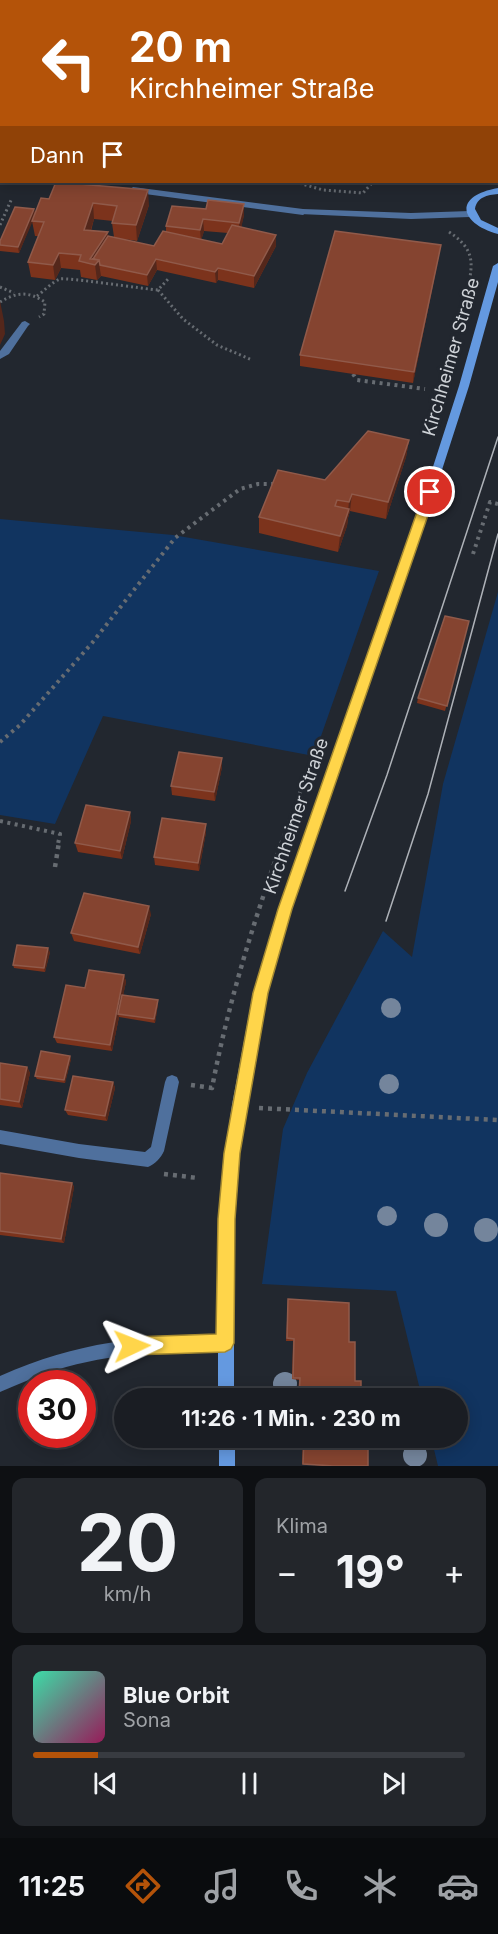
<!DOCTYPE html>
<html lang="de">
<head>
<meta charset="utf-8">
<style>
  :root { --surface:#1a1d23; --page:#23262b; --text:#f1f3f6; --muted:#9fa2a6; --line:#383b41; --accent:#b45309 }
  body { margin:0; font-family:Inter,sans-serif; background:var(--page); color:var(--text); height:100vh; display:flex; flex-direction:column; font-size:22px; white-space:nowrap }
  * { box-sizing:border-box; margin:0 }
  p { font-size:20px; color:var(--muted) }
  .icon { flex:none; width:33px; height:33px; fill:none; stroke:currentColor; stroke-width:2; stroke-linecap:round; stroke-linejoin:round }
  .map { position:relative; height:1466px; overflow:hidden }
  .drawer { display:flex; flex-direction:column; gap:12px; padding:12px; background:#0e1013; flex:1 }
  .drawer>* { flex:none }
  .guide { position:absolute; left:0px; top:0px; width:498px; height:183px; box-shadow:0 3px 15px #0003,0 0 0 2px var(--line); background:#b45309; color:#fff; overflow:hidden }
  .speed { position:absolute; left:18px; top:1370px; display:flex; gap:12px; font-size:30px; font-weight:700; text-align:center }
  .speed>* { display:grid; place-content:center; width:78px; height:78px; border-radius:50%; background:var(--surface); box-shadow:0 3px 15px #0003,0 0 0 2px var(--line); line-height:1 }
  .speed .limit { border:9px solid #d22; background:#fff; color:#111 }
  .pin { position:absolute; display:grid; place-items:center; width:51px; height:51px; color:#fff; margin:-26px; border:3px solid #fff; border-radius:50%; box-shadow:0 2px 6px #0007 }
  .me { position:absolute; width:66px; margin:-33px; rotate:88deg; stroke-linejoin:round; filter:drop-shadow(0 0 4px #0008) }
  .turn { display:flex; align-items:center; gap:21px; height:126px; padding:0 30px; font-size:27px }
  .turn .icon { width:78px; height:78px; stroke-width:2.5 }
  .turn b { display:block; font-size:42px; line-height:51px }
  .then { display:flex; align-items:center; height:57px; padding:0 30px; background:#0003; gap:12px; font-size:22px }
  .big { font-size:45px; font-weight:700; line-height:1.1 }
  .drawer .tile { flex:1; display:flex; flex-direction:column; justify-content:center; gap:9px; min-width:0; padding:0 21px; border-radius:12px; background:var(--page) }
  .drawer .dial { align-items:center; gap:0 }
  .dial b { font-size:78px; line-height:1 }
  .song { display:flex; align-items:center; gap:18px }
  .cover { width:72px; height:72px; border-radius:9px; background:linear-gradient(135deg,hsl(160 70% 55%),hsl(330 70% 35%)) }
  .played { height:6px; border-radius:3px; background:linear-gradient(90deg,var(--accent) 15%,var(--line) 15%) }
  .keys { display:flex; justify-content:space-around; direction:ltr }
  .heat { display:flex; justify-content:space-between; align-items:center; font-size:33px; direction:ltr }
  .drawer .tiles { flex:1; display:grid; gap:12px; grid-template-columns:1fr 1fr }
  .tile:last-child { grid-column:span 2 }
  .trip { position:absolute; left:114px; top:1388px; width:354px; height:60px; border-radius:30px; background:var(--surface); box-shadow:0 3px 15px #0003,0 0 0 2px var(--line); font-weight:700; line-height:60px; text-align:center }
  .dock { display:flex; height:96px; justify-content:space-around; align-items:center; background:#0a0c0e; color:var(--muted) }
  .dock .icon { width:42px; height:42px }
  .dock .current { color:var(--accent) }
  .dock b { font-size:27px; color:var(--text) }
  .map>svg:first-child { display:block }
  .green { fill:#113460 }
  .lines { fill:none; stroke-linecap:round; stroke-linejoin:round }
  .path-far2 { stroke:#676c72; stroke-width:3; stroke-dasharray:2 3; stroke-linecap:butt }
  .path-far1 { stroke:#676c72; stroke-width:4; stroke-dasharray:3 4.5; stroke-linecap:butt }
  .path { stroke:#676c72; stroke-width:4.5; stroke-dasharray:4 5; stroke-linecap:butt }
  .lane { fill:#4f709d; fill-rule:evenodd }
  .street { fill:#4f709d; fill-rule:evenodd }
  .secondary { fill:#6499e0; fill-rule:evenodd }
  .tram { stroke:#aeb2b8; stroke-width:1.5 }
  .tree { fill:#74859c }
  .wall { fill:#7c331c; fill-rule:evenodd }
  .shaded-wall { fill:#54271b }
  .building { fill:#854430; stroke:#905a4a; stroke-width:1.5 }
  .route { fill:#ffd54a; stroke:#a68a30; stroke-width:1.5 }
  .labels { text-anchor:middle; stroke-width:6; stroke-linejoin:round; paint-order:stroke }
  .street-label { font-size:18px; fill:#ced2d7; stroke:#22272f }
</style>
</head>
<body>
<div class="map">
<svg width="498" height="1466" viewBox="0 0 498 1466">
  <rect width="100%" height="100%" fill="#22272f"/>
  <path class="green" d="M0,519L173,535L379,571L314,756L103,716L55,824L0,815Z
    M498,592V1466H438L431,1437H458V1398H422L396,1291L262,1284L283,1129L307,1073L383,931L412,957L443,784Z"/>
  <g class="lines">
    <path class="path-far2" d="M295,182L323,190L363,193L371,184
      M0,225L12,198
      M449,232C481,253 470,269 466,302
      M0,287L14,293
      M158,290L183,319L217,345L252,360
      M37,296C44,291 52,282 60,279C66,277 144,289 158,290L169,278
      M0,302C17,292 28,291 45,302L44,314L39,317"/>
    <path class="path-far1" d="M353,374L357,380L425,389
      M473,554L490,502L498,504
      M0,742L20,725L92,643L175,538L240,489L258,484H276
      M0,821L60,834L58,844
      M281,844L316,750"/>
    <path class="path" d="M55,867L59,842
      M191,1085L212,1088C228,1004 253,923 282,842
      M259,1108L498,1120
      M164,1174L198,1178"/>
    <path class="lane" d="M0,177L2,182H5L0,183Z
      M11,182H27C24,186 14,186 11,182Z
      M133,187L303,209L307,212L303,215L130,192L129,190Z
      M25,321L30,324L28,326L9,354L0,359V351L22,322Z"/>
    <path class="street" d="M303,209L411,213L470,211L474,214L470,217L411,219L300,214L299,212Z
      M172,1075L177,1077L179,1082L164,1151C161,1158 155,1164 148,1167L79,1158L0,1144V1130L79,1144L145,1152L151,1147L165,1082L167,1077Z
      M225,1335L231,1337L233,1343L231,1349L225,1351C168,1351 111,1353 56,1370C37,1376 19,1384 0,1392V1376C79,1341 140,1336 225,1335Z"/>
    <path class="secondary" d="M465,0H473V2H466Z
      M496,108H498V119H496Z
      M498,188V194C487,195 477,197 475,209L481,220L498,228V234C459,223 453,196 498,188Z
      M498,263V282L469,386L421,535L292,909L267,993L246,1105L237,1167L234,1219V1398H218V1219L223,1167L232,1105L253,993L278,909L411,535L459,386L493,266Z
      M219,1437H235V1466H219Z"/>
    <path class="tram" d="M345,891L387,775L498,437
      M386,921L428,794L498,534"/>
  </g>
  <g class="tree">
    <circle cx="391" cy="1008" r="10"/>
    <circle cx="389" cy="1084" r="10"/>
    <circle cx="387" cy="1216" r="10"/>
    <circle cx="436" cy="1225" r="12"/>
    <circle cx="486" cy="1230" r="12"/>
    <circle cx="285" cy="1384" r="12"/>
    <circle cx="415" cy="1455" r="12"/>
  </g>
  <path class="wall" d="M0,5H2V81H0L2,87V110L0,115H2V159H0Z
    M41,198L149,205L137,241L124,239L154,246L166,232V226L206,209L244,204V215L241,227L276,246L254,288L218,280L216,283L157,270L148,286L101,276L97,280L81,277L80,270L61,268L55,280L31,277L28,262L38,236H35L32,221L19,253L0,251V241L34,209L35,215ZM94,219L113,221L112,223L114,237L91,231ZM204,231L228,233L222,244L201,240Z
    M441,245L413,383L300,366V355Z
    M409,440L406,457L386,519L350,511L348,518L347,526L338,552L259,533V517L325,480Z
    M469,621L445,711L417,703L418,698Z
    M222,758V767L215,801L172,795L171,786Z
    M130,812L131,821L122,859L78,852L75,843Z
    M206,832L199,871L155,865L154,857Z
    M151,914L140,954L74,941L71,933Z
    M50,952L45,972L14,968L13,965Z
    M124,975L126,982L123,995L158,1004L155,1023L119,1017L112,1051L57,1043L54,1037L85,988Z
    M71,1059L65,1083L37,1079L35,1076Z
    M0,1063L27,1067L30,1073L22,1108L0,1105Z
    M113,1082L115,1088L107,1121L68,1115L65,1110Z
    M0,1173L72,1183L74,1187L64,1243L0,1235Z
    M288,1299L349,1342L355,1381L361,1398H298L299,1380L292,1379L293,1341H286Z
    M303,1437H368L327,1466L302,1464Z"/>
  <path class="shaded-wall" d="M0,79L2,87V110L0,117Z
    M148,190L149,205L137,241L136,225Z
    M93,203L94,219L86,245L84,230Z
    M244,204V215L240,234L239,223Z
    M34,209L35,216L19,253L18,247Z
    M203,219L204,231L201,241L200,230Z
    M108,232L109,247L99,263L101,276L97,280L95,265L90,259Z
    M276,235V246L254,288V276Z
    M441,245L439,256L413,383L414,372Z
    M59,253L61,268L55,280L53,265Z
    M156,259L157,270L148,286L147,275Z
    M218,268V280L216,283L215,272Z
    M0,301L4,321L5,334L0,345Z
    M409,440L406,457L386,519L388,502Z
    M352,494L350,511L348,518L347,526L338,552L340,536L348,511L349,502Z
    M222,758V767L215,801L214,792Z
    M130,812L131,821L122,859L120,851Z
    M206,824V832L199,871L198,863Z
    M149,906L151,914L140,954L138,947Z
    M48,948L50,952L45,972L44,968Z
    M124,975L126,982L119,1015L118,1014L119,1017L112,1051L110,1045Z
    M158,1000V1004L155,1023L154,1019Z
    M70,1056L71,1059L65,1083L64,1080Z
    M27,1067L30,1073L22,1108L19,1102Z
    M113,1082L115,1088L107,1121L105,1116Z
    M72,1183L74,1187L64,1243L61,1239Z"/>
  <path class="building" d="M0,5H2V61L0,65Z
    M0,115H2V138H0Z
    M56,182L148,190L136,225L112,223L117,206L93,203L84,230L108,232L90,259L99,260L95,265L79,261L81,255L59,253L53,265L28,262L44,222L32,221L41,198L49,199Z
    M208,200L244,204L239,223L203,219L200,230L166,226L172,206L206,209Z
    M15,207L34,209L18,247L0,245V241Z
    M232,225L276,235L254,276L218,268L215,272L156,259L147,275L100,265L99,260L93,259L108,236L154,246L163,231L222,244Z
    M335,231L441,245L414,372L300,355Z
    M368,431L409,440L388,502L352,494L349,502L337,500L335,506L349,509L340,536L259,517L278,470L325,480Z
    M445,616L469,621L447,706L418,698Z
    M179,752L222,758L214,792L171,786Z
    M86,805L130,812L120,851L75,843Z
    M162,818L206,824L198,863L154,857Z
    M84,893L149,906L138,947L71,933Z
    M17,945L48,948L44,968L13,965Z
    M89,970L124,975L110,1045L54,1037L66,985L85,988Z
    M122,995L158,1000L154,1019L118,1014Z
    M41,1051L70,1056L64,1080L35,1076Z
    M0,1063L27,1067L19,1102L0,1099Z
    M73,1076L113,1082L105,1116L65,1110Z
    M0,1173L72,1183L61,1239L0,1231Z
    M288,1299L349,1303V1342H355V1381H361V1398H299L300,1378H293L294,1339L287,1338Z
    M304,1437H368V1466H334L303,1464Z"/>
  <path class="route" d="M430,488L436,492L292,909L268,993L240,1153L235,1219L234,1343L231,1349L225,1352L132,1355L126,1352L123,1346L126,1339L132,1337L216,1334L218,1219L224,1153L253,993L278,909L424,492Z"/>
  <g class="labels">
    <g class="street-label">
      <text transform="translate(451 357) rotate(-74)" y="6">Kirchheimer Straße</text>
      <text transform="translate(296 816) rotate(-71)" y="6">Kirchheimer Straße</text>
    </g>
  </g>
</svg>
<div class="speed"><div class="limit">30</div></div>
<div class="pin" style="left:430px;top:492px;background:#d93025"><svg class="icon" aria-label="arrive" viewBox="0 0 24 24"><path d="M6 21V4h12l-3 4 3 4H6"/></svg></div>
<svg class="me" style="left:132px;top:1346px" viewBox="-20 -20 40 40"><path d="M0-17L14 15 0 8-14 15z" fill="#ffd54a" stroke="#fff" stroke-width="4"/></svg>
<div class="trip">11:26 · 1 Min. · 230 m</div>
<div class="guide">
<div class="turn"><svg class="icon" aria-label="left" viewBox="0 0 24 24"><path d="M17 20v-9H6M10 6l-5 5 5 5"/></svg><div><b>20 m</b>Kirchheimer Straße</div></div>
<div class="then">Dann<svg class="icon" aria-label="arrive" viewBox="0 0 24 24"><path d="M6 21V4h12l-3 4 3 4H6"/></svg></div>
</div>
</div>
<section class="drawer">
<div class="tiles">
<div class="tile dial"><b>20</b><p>km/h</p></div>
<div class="tile"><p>Klima</p>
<div class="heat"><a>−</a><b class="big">19°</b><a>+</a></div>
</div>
<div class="tile">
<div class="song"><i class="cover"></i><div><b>Blue Orbit</b><p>Sona</p></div></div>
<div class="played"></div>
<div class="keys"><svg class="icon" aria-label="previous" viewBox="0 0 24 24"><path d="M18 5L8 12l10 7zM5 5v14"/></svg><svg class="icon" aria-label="pause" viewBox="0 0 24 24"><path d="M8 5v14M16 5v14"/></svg><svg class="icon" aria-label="next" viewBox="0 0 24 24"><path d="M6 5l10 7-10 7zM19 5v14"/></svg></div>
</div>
</div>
</section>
<nav class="dock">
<b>11:25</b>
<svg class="icon current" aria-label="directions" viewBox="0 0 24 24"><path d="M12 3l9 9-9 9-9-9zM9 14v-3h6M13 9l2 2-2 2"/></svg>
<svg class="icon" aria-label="music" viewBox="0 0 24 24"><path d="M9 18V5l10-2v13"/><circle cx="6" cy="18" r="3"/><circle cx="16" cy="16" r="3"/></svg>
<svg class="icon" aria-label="phone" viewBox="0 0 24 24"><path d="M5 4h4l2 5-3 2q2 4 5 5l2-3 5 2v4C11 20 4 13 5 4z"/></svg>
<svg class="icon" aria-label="climate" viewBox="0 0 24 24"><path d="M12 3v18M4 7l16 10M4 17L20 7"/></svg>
<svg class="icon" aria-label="car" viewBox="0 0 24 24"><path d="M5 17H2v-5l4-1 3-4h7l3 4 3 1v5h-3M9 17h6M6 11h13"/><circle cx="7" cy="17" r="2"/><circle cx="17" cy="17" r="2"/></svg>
</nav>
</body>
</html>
